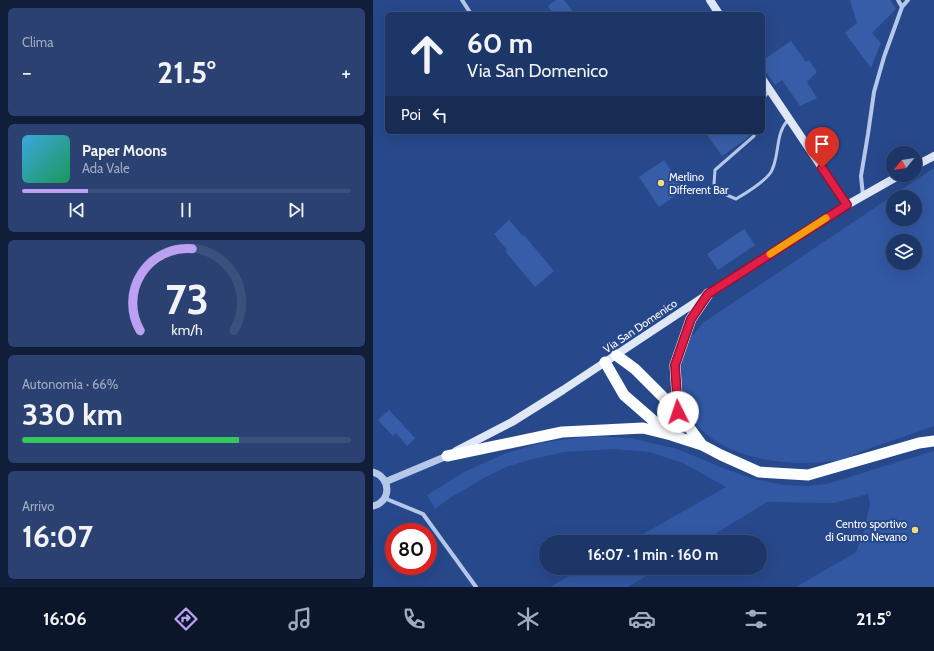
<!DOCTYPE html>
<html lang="it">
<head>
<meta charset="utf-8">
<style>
  :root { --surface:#1d3668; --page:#2a4171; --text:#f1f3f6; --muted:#a0abc0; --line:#3b507c; --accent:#bca0f2 }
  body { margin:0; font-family:Cabin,sans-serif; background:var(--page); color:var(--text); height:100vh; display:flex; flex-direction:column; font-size:15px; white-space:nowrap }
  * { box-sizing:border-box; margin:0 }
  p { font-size:13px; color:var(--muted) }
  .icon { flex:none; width:22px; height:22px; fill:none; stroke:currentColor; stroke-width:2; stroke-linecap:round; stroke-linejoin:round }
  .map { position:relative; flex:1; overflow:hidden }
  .details { display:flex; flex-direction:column; gap:8px; padding:8px; background:#101e39; width:373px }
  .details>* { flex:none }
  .guide { position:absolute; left:12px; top:12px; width:380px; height:122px; border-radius:6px; box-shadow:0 4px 16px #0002,0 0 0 1px var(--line); background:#1d3668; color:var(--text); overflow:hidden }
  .needle { width:26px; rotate:240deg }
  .tools { position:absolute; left:513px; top:146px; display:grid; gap:8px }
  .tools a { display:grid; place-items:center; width:36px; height:36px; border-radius:50%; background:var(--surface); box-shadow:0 4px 16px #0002,0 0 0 1px var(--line); font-size:20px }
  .speed { position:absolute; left:12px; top:523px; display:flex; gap:8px; font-size:20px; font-weight:700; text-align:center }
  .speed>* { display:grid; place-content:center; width:52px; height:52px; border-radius:50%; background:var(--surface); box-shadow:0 4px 16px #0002,0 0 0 1px var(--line); line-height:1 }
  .speed .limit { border:6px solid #d22; background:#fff; color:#111 }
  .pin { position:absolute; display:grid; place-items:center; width:34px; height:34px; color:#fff; margin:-41px -17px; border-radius:50% 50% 50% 0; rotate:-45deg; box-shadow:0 0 4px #0007 }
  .pin .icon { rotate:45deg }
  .me { position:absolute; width:44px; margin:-22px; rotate:356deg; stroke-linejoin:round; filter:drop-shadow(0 0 3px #0008) }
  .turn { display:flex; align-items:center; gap:14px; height:84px; padding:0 16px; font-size:18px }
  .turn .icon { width:52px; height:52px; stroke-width:2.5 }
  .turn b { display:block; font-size:28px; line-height:34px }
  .then { display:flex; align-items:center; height:38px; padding:0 16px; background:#0003; gap:8px; font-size:15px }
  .big { font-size:30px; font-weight:800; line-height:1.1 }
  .details .tile { flex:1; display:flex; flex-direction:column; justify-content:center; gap:6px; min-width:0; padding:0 14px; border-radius:6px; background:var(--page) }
  .details .dial { align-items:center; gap:0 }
  .dial svg { height:104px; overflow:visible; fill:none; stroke:var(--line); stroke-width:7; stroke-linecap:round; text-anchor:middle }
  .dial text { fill:var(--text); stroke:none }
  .song { display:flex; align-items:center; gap:12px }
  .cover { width:48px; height:48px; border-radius:6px; background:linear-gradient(135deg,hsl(200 70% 55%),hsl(150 70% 35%)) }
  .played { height:4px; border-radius:2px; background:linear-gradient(90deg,var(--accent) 20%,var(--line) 20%) }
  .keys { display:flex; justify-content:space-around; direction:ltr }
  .heat { display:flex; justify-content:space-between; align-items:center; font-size:22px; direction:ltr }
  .charge { height:6px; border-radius:3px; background:linear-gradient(90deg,#34c759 66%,var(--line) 0) }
  .trip { position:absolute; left:166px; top:535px; width:228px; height:40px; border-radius:20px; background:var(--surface); box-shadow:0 4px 16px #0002,0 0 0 1px var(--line); font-weight:800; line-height:40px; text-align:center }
  .tab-bar { display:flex; height:64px; justify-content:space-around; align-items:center; background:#0c162a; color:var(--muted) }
  .tab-bar .icon { width:28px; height:28px }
  .tab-bar .selected { color:var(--accent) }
  .tab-bar b { font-size:18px; color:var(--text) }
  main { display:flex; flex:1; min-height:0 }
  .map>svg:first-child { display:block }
  .green { fill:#3258a3; fill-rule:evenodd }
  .building { fill:#385da8 }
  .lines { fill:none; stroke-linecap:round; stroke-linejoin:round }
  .service { stroke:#b6c8ea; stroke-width:3 }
  .minor { stroke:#b6c8ea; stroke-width:4 }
  .tertiary { stroke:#b6c8ea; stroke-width:7 }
  .secondary { stroke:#e0e8f8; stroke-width:8 }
  .trunk { stroke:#fcfdfe; stroke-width:11 }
  .route-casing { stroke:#92132f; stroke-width:10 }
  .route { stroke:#e11d48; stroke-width:7 }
  .slow { stroke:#f59e0b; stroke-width:7 }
  .poi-dot { fill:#f2dd7b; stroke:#27488b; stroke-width:1.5 }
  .labels { text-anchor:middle; stroke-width:4; stroke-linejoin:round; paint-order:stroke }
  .poi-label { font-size:11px; fill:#fff; stroke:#27488b; text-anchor:start }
  .street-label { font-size:11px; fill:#fff; stroke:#27488b }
</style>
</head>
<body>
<main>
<section class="details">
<div class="tile"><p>Clima</p>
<div class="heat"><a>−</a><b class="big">21.5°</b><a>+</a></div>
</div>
<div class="tile">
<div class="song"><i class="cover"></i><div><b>Paper Moons</b><p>Ada Vale</p></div></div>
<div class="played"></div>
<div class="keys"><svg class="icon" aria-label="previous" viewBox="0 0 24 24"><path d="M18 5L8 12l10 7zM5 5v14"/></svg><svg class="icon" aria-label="pause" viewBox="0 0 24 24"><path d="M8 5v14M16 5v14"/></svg><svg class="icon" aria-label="next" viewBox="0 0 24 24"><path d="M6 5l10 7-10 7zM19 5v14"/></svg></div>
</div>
<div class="tile dial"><svg viewBox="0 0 100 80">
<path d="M14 69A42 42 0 1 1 86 69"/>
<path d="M14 69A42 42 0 0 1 54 6" stroke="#bca0f2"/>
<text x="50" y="56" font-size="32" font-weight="700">73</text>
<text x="50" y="72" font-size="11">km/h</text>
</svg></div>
<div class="tile"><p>Autonomia · 66%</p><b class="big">330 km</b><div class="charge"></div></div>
<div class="tile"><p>Arrivo</p><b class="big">16:07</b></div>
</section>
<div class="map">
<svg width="561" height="587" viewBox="0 0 561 587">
  <rect width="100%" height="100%" fill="#27488b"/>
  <path class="green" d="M561,168V426C538,434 515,442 492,450C482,454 471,460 460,461C419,467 355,460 326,427C321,421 317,414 313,406C304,387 307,354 319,336C323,331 327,327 331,322ZM520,197H542V219H520ZM520,241H542V263H520Z
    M216,436L257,438L304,449L350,468L377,478L411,485L433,486L454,484L531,460L561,451V587H423L483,552L491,531L497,505L495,494L461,503L394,502L329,542H256L353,487L310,463L276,452L241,449L191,452L156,460L133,467L111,478L77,498L62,509L54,495L91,472L131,454L168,443Z
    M210,568H286L255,587H177Z"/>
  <path class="building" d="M183,0H191L202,14H180L175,6Z
    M477,0H517L523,9L499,33L508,43L498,68L472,33L484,23Z
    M418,41L433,62L436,60L444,72L434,82L444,98L427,106L409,80L402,85L390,68V60Z
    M332,132H379L378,134L373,139L349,156Z
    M291,160L311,190L286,207L266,177Z
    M136,220L150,236L151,235L181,271L162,287L132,251L134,250L121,234Z
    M371,229L382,245L345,270L334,254Z
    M16,410L42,438L34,446L23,433L20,436L5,420Z"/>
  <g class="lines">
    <path class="service" d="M390,98L396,92
      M382,132L381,136L342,170L341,184L349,193L363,199C373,193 395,180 399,170C407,153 402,134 415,120"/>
    <path class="minor" d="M89,0L98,14
      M529,7L535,0
      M490,196L488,176L495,134L501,92L511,57L529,7L525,0
      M11,498L50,514L103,587"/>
    <path class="tertiary" d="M0,472C18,477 19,502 0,506
      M12,482L74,456"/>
    <path class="secondary" d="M337,0L346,14
      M390,80L474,205
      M542,166L561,156
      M83,451L139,422L190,390L335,294L474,205L527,175"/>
    <path class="trunk" d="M243,355L262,369L305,412L329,445
      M232,362L251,395L282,422L295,432
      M305,412L302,365L318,319L335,294
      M74,456L189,432L270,428L298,435L329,445L348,455L386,472L435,475L546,443L561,441"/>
  </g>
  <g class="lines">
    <defs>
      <path id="route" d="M305,412L302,365L318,319L335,294L474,205L449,168"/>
    </defs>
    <use href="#route" class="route-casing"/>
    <use href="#route" class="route"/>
    <path class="slow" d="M397,254L453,218"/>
  </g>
  <g class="poi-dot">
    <circle cx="288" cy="183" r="4"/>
    <circle cx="542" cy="530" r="4"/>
  </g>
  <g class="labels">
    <g class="poi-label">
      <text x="296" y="181">Merlino<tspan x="296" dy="13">Different Bar</tspan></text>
      <text x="534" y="528" text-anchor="end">Centro sportivo<tspan x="534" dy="13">di Grumo Nevano</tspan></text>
    </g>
    <g class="street-label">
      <text transform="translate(267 326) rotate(-34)" y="4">Via San Domenico</text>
    </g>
  </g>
</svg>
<div class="tools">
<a><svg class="needle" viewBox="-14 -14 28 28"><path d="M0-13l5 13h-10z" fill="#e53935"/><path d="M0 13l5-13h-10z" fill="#a0abc0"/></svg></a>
<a><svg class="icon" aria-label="sound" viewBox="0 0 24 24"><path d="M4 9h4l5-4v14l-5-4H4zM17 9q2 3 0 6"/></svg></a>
<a><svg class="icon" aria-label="layers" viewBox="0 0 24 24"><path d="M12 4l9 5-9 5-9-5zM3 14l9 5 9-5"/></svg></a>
</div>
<div class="speed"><div class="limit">80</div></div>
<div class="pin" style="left:449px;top:168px;background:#d93025"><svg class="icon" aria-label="arrive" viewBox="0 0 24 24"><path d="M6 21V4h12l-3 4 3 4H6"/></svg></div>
<svg class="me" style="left:305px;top:412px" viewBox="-20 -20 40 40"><circle r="19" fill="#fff"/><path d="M0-13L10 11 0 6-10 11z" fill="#e11d48"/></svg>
<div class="trip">16:07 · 1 min · 160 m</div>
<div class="guide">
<div class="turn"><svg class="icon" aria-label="ahead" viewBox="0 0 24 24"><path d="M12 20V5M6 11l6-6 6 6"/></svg><div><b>60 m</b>Via San Domenico</div></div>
<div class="then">Poi<svg class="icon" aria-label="left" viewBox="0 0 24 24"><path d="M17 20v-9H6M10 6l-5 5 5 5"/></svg></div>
</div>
</div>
</main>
<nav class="tab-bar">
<b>16:06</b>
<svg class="icon selected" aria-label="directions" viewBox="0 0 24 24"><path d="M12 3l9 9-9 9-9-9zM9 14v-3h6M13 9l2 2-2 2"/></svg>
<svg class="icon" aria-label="music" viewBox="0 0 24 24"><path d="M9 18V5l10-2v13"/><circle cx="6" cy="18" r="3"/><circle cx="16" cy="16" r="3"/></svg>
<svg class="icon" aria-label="phone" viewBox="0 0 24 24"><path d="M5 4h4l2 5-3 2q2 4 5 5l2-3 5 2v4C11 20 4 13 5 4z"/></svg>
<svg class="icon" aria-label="climate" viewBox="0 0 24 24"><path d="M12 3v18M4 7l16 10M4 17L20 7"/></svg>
<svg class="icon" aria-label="car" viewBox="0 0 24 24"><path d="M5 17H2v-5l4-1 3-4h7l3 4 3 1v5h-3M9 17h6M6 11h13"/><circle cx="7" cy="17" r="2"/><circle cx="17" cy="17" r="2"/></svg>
<svg class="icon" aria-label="filters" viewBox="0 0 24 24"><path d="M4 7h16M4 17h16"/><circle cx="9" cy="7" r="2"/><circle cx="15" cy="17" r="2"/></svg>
<b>21.5°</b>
</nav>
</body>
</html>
